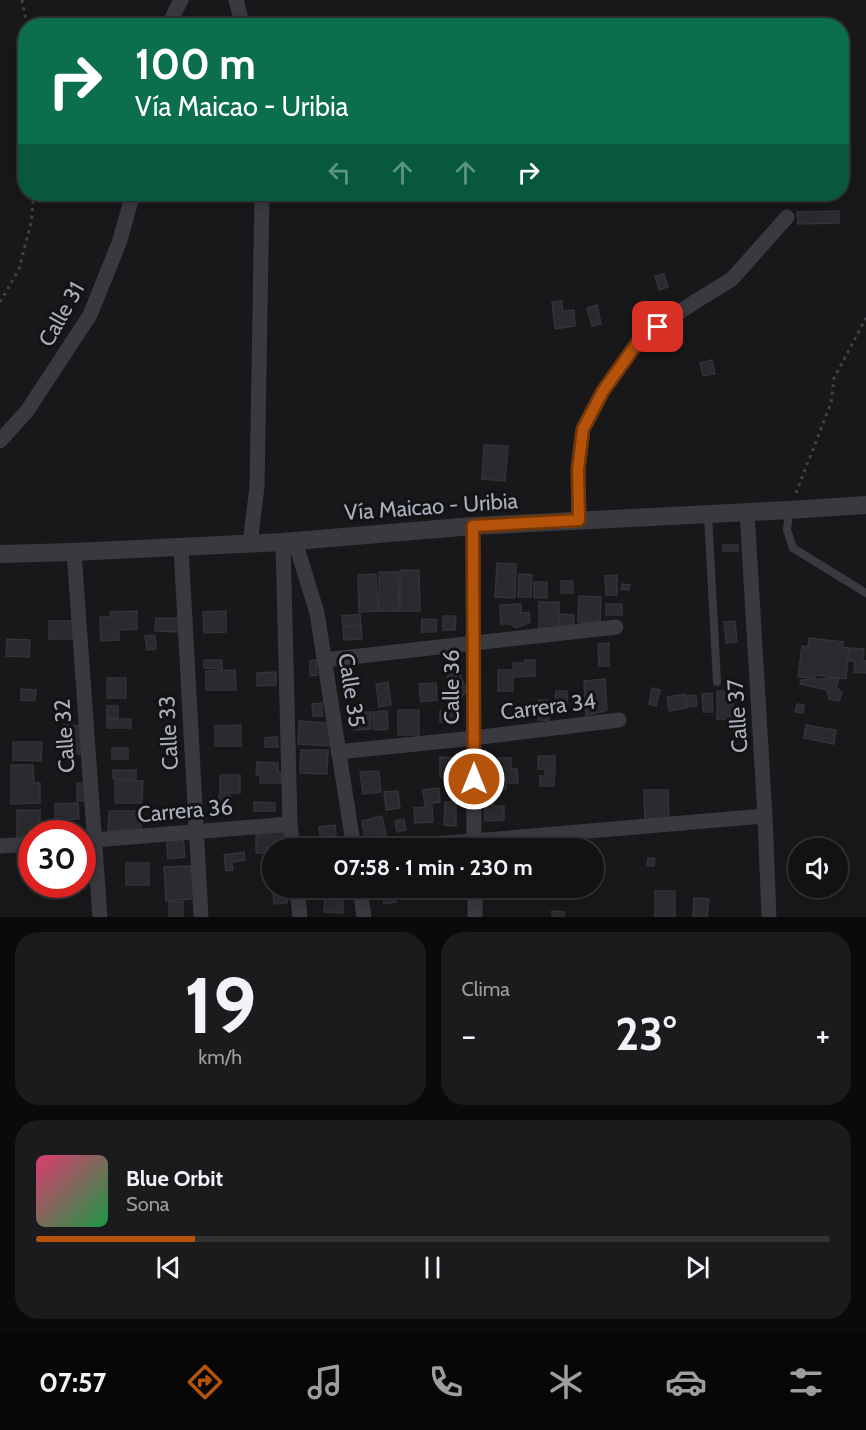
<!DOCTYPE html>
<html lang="es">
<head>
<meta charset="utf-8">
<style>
  :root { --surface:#121214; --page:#1b1b1d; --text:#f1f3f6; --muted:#9c9ea0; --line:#313234; --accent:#b45309 }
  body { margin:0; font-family:Cabin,sans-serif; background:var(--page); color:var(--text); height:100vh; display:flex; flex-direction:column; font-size:22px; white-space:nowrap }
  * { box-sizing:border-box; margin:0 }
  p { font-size:20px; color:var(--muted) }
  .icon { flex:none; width:33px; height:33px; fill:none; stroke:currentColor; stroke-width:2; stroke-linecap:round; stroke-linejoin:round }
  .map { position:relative; height:917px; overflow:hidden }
  .panel { display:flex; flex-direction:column; gap:15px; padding:15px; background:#0a0a0b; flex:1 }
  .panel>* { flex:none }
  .banner { position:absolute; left:18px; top:18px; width:831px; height:183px; border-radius:24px; box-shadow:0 3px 15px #0003,0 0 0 2px var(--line); background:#0b6e4f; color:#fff; overflow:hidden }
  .tools { position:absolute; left:788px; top:838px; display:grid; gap:12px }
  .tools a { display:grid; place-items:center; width:60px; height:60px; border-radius:50%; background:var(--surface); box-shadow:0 3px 15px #0003,0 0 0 2px var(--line); font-size:30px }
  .speed { position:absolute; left:18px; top:820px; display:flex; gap:12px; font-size:30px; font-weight:700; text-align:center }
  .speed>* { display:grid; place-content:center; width:78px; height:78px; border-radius:50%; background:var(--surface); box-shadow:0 3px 15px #0003,0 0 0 2px var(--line); line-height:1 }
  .speed .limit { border:9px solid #d22; background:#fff; color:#111 }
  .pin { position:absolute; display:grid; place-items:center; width:51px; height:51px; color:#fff; margin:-26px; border-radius:12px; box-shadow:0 3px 9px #0006 }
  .me { position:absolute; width:66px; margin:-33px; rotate:0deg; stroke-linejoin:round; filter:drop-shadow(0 0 4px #0008) }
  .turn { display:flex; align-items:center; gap:21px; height:126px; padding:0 18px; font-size:27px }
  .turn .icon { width:78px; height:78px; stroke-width:2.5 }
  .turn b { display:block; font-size:42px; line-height:51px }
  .lanes { display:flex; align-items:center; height:57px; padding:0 18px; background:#0003; justify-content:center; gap:30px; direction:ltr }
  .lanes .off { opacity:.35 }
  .big { font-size:45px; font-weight:800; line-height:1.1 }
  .panel .card { flex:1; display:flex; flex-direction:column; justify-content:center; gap:9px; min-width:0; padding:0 21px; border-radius:24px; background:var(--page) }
  .panel .dial { align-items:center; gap:0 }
  .dial b { font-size:78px; line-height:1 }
  .song { display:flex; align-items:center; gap:18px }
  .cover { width:72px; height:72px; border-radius:9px; background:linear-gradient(135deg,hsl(340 70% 55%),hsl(140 70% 35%)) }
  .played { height:6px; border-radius:3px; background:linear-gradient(90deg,var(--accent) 20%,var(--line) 20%) }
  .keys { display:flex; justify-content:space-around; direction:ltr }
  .heat { display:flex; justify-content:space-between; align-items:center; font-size:33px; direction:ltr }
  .panel .tiles { flex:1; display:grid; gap:15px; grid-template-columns:1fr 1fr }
  .card:last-child { grid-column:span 2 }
  .trip { position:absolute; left:262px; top:838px; width:342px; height:60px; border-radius:30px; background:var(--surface); box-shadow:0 3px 15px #0003,0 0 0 2px var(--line); font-weight:800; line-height:60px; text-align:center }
  .menu { display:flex; height:96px; justify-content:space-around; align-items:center; background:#070708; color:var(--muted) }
  .menu .icon { width:42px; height:42px }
  .menu .on { color:var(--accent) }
  .menu b { font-size:27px; color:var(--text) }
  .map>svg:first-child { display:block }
  .building { fill:#2b2b2f; stroke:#323237; stroke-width:1.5 }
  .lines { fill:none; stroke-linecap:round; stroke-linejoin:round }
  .path { stroke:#3f4247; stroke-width:3; stroke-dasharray:3 4.5; stroke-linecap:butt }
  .service { stroke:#393a40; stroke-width:8 }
  .minor { stroke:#393a40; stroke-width:15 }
  .tertiary { stroke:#393a40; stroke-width:18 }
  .route-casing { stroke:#753606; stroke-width:15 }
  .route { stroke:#b45309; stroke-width:10 }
  .labels { text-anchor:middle; stroke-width:6; stroke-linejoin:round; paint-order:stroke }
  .street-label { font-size:22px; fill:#a9b0bc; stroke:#131316 }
</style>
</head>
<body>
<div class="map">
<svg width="866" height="917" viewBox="0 0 866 917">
  <rect width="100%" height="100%" fill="#18181b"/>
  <path class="building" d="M839,211V223L798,224L797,212Z
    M664,274L668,287L659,290L655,276Z
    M562,301L563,311L574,310L575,326L555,329L552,302Z
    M597,305L601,324L592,326L587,308Z
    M712,360L715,374L703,376L700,363Z
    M484,445L508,446L505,481L482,479Z
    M723,545H738V551H723Z
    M497,563L516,564L515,598L495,597Z
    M400,570H419L420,611H400Z
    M379,572H398L399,611H379Z
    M376,574L378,611L359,612L358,575Z
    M519,574L532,575L531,597H518Z
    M617,575V595H606L605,576Z
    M561,581H573V593H561Z
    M534,582H547V598H534Z
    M622,584L630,585L629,590L621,589Z
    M579,596L601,597L600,623L578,622Z
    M539,602H559V631H539Z
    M521,604V613L529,612L530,622L516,628L510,624H501L500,605Z
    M606,604H622V615H606Z
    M137,611V629L119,630V640L101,641L100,617H111L110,612Z
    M226,611V632L204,633L203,612Z
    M360,614L361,625L343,627L342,616Z
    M559,614L574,615L573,630L559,631Z
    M443,616H456L455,630H443Z
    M156,618H179L178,632L155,631Z
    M422,619L437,620L436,632H421Z
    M49,621H73L77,639H49Z
    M735,621L737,642L726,643L724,622Z
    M361,625L362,639L344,640L343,627Z
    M155,635L156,649L147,650L145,636Z
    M809,638L843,642L842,647L849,648L846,679L816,675L814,678L798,677L802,646L808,647Z
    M7,639L30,640L29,657L6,656Z
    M609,643V666H599L598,644Z
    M849,648L864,649L863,660L866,661V673L854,672L855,662L848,660Z
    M204,660H222V669L204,668Z
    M316,660L317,675L310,676V661Z
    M525,660H535V676L514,677L513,663H525Z
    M235,670L236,690H206V671Z
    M498,670H513V691H498Z
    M276,672V685L257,686V673Z
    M448,673L460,675L467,691L458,701L445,700Z
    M107,678H126V698H107Z
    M839,678L836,687L842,693L839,701L829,699L827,690L800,684L801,680Z
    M605,679L607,710L586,716L584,681Z
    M388,682L391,705L379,707L376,684Z
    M436,683L437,700L421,702L419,684Z
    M652,688L660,690L656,706L649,704Z
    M21,689L36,690L35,701L21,700Z
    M556,691H567V706H555Z
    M717,691H733V719H717Z
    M712,693L713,712H703L702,694Z
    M685,694L687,708L669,711L667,697Z
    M696,695L697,706L687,707L686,696Z
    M539,700H550L549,721L538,720Z
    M322,703L323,716H313L312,704Z
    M797,704L804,705L803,713L795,712Z
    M107,706H118V718H107Z
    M398,710H419V735H398Z
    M387,711L388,729L374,730L373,712Z
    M440,711H454V722H440Z
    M354,712H371V729L354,730Z
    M107,719H131V728H107Z
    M299,721L331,723L330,746L298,744Z
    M64,725L84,726L83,754L63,753Z
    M241,725V746H215V726Z
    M806,725L836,730L834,744L804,738Z
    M277,737L278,747H265V738Z
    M166,740H173L175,755L168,756Z
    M13,742H42L41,761L13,760Z
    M112,748H128V759H112Z
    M301,750H328L327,774L300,773Z
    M538,756H555V774H545V769H538Z
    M440,757L461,758L460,782L451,781L449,777H440Z
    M497,758H511V769H517L518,783H506V789H497Z
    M257,762L278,763V772H281V783H260V775H256Z
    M11,765H33L34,783H40V803L11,804Z
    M113,770H136V780L113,779Z
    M379,771L381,792L363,794L360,772Z
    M220,775H240V793H220Z
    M540,776H554V786H540Z
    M115,781H143L142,803H115Z
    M77,783H87V801H77Z
    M439,788L440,802L425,805L423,790Z
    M644,790H668L669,822L645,823Z
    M398,791L400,808L386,810L384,792Z
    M219,795H230V807H219Z
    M484,801H493L494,806H504V820L485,821Z
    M254,802L275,803V811H254Z
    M445,802H456V826L444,825Z
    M78,803L79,819L55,820V804Z
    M432,806L433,822L415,823L414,808Z
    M17,810H40V834H32V843L17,842Z
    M109,811H141V830H108Z
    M382,816L386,835L365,839L362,821Z
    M404,819L406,830L397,832L395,821Z
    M335,825L336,835L320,837L319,827Z
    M256,831H285V849H273V853H256Z
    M183,836L185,857L168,859L166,838Z
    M330,844V849H319L318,846Z
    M244,852L245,860L232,862L233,870L226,871L224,855Z
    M648,858H655L654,866H647Z
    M126,863H149V885H126Z
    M82,866H92L93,884H82Z
    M190,866L191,899L166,901L164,867Z
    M321,888H344L345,890H321Z
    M393,888L396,902L384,904L381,890Z
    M419,888H438V890L419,892Z
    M440,888H456V892L440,894Z
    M287,891V903L274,904L273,892Z
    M655,891H675V917H655Z
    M325,895L343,896V913L324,912Z
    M694,898L709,899L707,917H693Z
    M169,902H183V917H169Z
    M552,911L564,912V917H552Z"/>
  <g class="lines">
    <path class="path" d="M22,0L27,26
      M0,302L19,269L31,223L34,194
      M796,493L831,403L834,378L866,318"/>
    <path class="service" d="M789,510L787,530L793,548L866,593
      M708,515L717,682"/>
    <path class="minor" d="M236,0L243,26
      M168,26L181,0
      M0,441L27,411L90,315L119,243L133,194
      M747,512L765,816L769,917
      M579,521L578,469L583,429L603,391L640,339L693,303L732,279L787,217
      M473,526L474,849
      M295,541L317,613L354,849
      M283,542L290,824L293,849
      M250,544L257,487L262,194
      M181,547L201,917
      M74,552L100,917
      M324,660L616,627
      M338,752L474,738L619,720
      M82,841L290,824
      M0,846L32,844
      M354,849L474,841L765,816
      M297,888L300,917
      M360,888L364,917
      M475,888V917"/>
    <path class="tertiary" d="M0,554L74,552L283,542L473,526L789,510L866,505"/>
  </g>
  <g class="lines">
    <defs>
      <path id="route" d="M474,779L473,526L579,520L578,469L583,429L603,391L640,339L658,327"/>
    </defs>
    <use href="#route" class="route-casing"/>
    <use href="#route" class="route"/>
  </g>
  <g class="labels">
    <g class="street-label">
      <text transform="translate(61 314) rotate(-61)" y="8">Calle 31</text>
      <text transform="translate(431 506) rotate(-4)" y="8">Vía Maicao - Uribia</text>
      <text transform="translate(451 687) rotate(-90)" y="8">Calle 36</text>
      <text transform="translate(352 690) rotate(81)" y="8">Calle 35</text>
      <text transform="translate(548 706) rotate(-7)" y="8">Carrera 34</text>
      <text transform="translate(737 716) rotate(-94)" y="8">Calle 37</text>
      <text transform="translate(168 733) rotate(-93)" y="8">Calle 33</text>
      <text transform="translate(64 736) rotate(-94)" y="8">Calle 32</text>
      <text transform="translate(185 810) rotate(-5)" y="8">Carrera 36</text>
    </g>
  </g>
</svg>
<div class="tools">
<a><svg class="icon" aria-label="sound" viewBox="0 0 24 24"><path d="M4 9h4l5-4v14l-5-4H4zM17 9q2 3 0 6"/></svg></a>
</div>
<div class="speed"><div class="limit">30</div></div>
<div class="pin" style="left:658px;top:327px;background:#d93025"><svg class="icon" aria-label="arrive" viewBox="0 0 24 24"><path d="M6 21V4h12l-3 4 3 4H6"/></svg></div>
<svg class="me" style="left:474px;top:779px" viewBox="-20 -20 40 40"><circle r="17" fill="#b45309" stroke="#fff" stroke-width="3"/><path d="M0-11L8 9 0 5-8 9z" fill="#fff"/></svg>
<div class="trip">07:58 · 1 min · 230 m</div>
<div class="banner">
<div class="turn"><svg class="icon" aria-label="right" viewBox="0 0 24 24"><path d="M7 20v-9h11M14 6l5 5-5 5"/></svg><div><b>100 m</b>Vía Maicao - Uribia</div></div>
<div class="lanes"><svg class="icon off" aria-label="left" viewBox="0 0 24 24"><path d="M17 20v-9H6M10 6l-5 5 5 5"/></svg><svg class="icon off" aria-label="ahead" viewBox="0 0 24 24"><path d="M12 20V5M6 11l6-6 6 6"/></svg><svg class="icon off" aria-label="ahead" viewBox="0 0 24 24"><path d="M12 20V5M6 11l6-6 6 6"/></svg><svg class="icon" aria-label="right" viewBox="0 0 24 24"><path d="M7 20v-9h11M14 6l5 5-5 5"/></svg></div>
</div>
</div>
<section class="panel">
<div class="tiles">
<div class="card dial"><b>19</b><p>km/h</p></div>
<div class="card"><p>Clima</p>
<div class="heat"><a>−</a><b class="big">23°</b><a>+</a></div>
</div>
<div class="card">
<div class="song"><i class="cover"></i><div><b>Blue Orbit</b><p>Sona</p></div></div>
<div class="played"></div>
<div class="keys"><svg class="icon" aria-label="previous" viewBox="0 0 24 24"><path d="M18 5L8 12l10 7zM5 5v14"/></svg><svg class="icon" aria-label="pause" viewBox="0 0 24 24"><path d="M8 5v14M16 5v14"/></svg><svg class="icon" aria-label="next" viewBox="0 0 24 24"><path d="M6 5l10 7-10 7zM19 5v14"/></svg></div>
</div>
</div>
</section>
<nav class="menu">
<b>07:57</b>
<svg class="icon on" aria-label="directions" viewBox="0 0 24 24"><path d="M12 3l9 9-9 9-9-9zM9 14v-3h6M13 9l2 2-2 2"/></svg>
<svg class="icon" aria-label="music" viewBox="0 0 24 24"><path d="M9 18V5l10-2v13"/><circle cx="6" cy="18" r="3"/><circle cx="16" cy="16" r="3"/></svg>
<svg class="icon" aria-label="phone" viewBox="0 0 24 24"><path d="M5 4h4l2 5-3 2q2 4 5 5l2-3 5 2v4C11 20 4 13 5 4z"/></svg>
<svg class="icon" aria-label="climate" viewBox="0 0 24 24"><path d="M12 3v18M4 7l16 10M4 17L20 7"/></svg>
<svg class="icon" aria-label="car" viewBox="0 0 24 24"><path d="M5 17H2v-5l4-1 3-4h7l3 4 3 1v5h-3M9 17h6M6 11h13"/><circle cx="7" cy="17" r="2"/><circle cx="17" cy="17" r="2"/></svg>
<svg class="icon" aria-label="filters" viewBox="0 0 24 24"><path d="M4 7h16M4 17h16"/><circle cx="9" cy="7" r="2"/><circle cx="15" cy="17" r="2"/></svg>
</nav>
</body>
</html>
